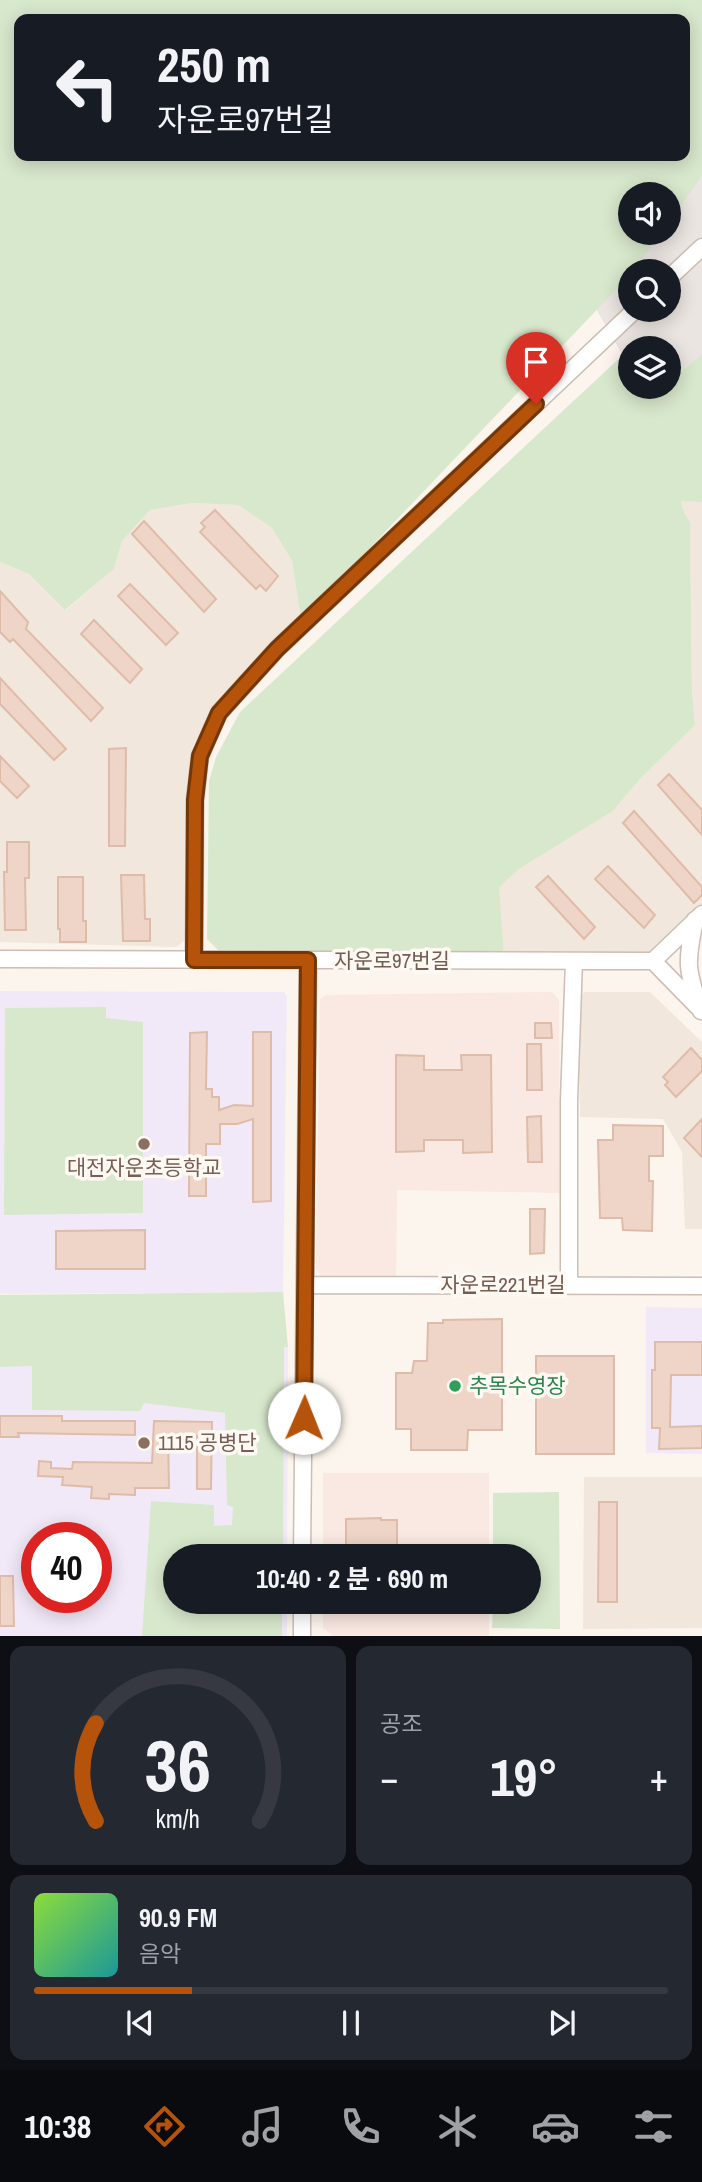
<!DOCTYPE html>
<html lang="ko">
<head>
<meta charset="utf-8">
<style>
  :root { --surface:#171b24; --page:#242831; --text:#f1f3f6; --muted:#9ea1a6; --line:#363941; --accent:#b45309 }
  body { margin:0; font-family:"Archivo Narrow","Noto Sans KR",sans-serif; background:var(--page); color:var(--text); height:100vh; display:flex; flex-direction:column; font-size:26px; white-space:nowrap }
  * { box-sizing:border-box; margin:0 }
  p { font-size:23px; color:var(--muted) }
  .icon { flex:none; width:38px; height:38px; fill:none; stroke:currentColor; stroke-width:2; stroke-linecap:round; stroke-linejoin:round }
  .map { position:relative; height:1636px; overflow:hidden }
  .panel { display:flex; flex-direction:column; gap:10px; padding:10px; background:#0d0f14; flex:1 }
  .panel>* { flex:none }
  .guide { position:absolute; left:14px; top:14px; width:676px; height:147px; border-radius:14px; box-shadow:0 4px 18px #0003; background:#171b24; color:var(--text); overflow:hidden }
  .tools { position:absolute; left:618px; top:182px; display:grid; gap:14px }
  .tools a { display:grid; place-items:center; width:63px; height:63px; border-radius:50%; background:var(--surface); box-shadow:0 4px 18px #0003; font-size:35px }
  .speed { position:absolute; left:21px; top:1522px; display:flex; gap:14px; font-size:35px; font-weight:700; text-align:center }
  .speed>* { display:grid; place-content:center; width:91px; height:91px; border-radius:50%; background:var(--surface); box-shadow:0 4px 18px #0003; line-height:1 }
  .speed .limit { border:10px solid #d22; background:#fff; color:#111 }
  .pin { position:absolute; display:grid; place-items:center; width:60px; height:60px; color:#fff; margin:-72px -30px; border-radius:50% 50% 50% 0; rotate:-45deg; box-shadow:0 0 7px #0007 }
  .pin .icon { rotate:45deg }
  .me { position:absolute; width:77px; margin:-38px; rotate:1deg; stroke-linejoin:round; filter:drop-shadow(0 0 5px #0008) }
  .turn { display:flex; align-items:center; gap:24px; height:147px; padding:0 28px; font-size:32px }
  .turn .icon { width:91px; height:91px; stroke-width:2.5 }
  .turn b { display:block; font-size:49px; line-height:60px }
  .big { font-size:52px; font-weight:700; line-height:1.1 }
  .panel .card { flex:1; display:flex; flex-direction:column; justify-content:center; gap:10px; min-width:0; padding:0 24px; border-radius:14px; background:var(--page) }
  .panel .dial { align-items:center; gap:0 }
  .dial svg { height:182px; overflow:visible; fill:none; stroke:var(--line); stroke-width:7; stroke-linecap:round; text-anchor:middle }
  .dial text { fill:var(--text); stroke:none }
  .song { display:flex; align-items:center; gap:21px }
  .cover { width:84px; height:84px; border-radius:10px; background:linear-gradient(135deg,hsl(90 70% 55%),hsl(180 70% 35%)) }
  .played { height:7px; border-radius:4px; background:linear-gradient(90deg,var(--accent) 25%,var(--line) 25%) }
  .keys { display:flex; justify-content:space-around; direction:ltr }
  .heat { display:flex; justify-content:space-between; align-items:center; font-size:38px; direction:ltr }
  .panel .tiles { flex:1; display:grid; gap:10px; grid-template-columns:1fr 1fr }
  .card:last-child { grid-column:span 2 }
  .trip { position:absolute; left:163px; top:1544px; width:378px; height:70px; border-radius:35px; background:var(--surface); box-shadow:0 4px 18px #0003; font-weight:700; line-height:70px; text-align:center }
  .tab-bar { display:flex; height:112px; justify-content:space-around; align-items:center; background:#090b0e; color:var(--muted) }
  .tab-bar .icon { width:49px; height:49px }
  .tab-bar .on { color:var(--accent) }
  .tab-bar b { font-size:32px; color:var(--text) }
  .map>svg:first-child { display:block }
  .residential { fill:#f2e7dc }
  .commercial { fill:#fae8e2 }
  .industrial { fill:#ebe5e1; fill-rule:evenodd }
  .education { fill:#f2e9f8; fill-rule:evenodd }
  .green { fill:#d8e8cc; fill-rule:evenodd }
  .building { fill:#eed5c7; stroke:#dfbca9; stroke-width:2 }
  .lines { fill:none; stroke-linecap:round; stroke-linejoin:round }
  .minor-casing { stroke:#cdbdb3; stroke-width:19 }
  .minor { stroke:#fff; stroke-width:16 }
  .route-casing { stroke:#753606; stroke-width:18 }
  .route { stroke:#b45309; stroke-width:12 }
  .education-dot { fill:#8d6e63; stroke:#fef9f3; stroke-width:2.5 }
  .leisure-dot { fill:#2e9e5b; stroke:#fef9f3; stroke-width:2.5 }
  .labels { text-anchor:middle; stroke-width:7; stroke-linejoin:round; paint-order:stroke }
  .street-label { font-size:21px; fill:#755d51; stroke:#fef9f3 }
  .education-label { font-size:21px; fill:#785e54; stroke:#fef9f3 }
  .leisure-label { font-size:21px; fill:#27864d; stroke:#fef9f3; text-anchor:start }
</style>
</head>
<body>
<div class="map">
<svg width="702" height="1636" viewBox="0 0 702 1636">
  <rect width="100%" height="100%" fill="#fbf5ed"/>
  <path class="residential" d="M681,500L702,502V908L653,956L504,958L498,887L519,869L613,811L640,779L695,725L692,691L690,524L681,508Z
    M192,503L238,505L272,528L292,561L301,620L212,715L189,936L177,947L0,942V562L29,574L66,610L114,569L122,541L150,510Z
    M584,992H650L702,1042V1229H685L682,1152L663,1119L580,1117L578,1000Z
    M584,1477H702V1628L583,1629Z"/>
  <path class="commercial" d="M552,992L559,1000L560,1193L397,1190L396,1278L322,1277L316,1269L320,999L326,995Z
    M323,1473H489V1556H323Z
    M323,1601H489V1636H333L323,1628Z"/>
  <path class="industrial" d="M702,75V395L668,387V348H630V368L551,230L684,156ZM630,194H668V233H630ZM630,271H668V310H630Z"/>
  <path class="education" d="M0,991L284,992L287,996L283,1292L0,1294Z
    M646,1307L702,1308V1454L646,1453Z
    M288,1347L287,1556H175V1601H287V1636H0V1348ZM37,1538H96V1598H37Z"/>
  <path class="green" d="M0,0H702V176L669,222L668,194H630V233H661L633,271H630V275L301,620L292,561L272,528L238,505L192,503L150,510L122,541L114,569L65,610L29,574L0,562ZM19,19H684V156H19Z
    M626,352L630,353V387H668L669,372L677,376L702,354V502L681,501L682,508L690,523L692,691L695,725L640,779L613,811L519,869L499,887L504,958L221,953L207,939L209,781L216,757L240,712Z
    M106,1007V1018L143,1022V1213L4,1215L5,1008Z
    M283,1292L288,1347H284L283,1556H175V1601H282V1636H142L151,1501L214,1505V1526L232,1525L233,1507L227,1505L225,1413L144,1403L140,1411L32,1410V1366L0,1367V1295Z
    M559,1492L560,1629L492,1628L493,1601H528V1556H493V1493Z"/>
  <path class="building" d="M215,510L278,576L266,591L260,585L256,589L200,532L205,527L201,523Z
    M144,521L216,599L204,612L132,534Z
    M130,584L178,633L166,645L118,596Z
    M0,591L28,622L26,629L103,708L91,721L13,639L10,642L0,632Z
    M94,620L142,669L130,683L81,634Z
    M0,678L66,749L54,760L0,704Z
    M126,748L125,846H109V749Z
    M0,756L29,786L17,798L0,781Z
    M669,774L702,810V835L658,785Z
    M634,811L702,887V895L694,903L623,823Z
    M7,842H29V878H25L26,930H5L4,872H7Z
    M608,866L655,915L644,928L595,879Z
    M121,875H144L145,919H150V941H123Z
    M548,876L595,927L584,939L536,887Z
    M58,877H83V921H86V942H60V929H58Z
    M535,1023H551L552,1038H535Z
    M207,1032L206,1089H212V1097H219V1110L234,1105L253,1106V1032H271V1201L253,1202V1119L237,1124H220V1144H206V1196H189L190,1033Z
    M527,1044H541L542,1090H527Z
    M691,1048L702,1060V1071L676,1097L665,1085L668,1082L663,1077Z
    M396,1055L424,1056V1070H462L461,1055H491L492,1152L463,1153V1140H424V1151L396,1152Z
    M541,1116L542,1162H528L527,1117Z
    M702,1119V1157L684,1138Z
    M613,1125L663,1126V1156H649V1181H653L652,1231L623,1230L622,1218H600L598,1140H613Z
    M530,1209H545L544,1253L530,1254Z
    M145,1230V1269H56V1231Z
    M502,1319V1430H468L467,1450H411V1429H396V1373H412L414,1361H427L428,1323H443V1320Z
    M655,1342H702V1375H671L670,1427L702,1426V1448L659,1449L660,1428H652V1370H655Z
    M536,1356H614V1454H536Z
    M0,1416H62V1421H135V1435L18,1433L19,1437H0Z
    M154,1421L212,1422L211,1489H197V1436H168L169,1488H135V1495L109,1494V1499L91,1498L92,1487L62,1485L63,1477L38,1476L39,1461L51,1462V1468L72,1469L73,1462L152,1463Z
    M599,1502H617V1602H598Z
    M381,1518V1520H397V1556H357L358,1545H346V1519Z
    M0,1576H13L14,1626H0Z"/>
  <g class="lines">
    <defs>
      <path id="minor" d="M668,279L702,247
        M695,920C686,963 686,969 701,1011
        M0,959L653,961L702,914
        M194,960L195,800L200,756L219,713L277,649L635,310
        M653,961L698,1007
        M305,1285L702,1286
        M569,1285V1101L574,961
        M302,1556L308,960
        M302,1636V1601"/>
    </defs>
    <use href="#minor" class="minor-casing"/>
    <use href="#minor" class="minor"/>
  </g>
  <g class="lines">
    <defs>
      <path id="route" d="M304,1418L308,960H194L195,800L200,756L219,713L277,649L536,404"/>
    </defs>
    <use href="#route" class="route-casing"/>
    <use href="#route" class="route"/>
  </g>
  <g class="education-dot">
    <circle cx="144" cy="1144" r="7"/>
    <circle cx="144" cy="1443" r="7"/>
  </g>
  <circle class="leisure-dot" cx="455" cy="1386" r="7"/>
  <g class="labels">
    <g class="street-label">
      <text x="392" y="968">자운로97번길</text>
      <text x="503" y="1292">자운로221번길</text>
    </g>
    <g class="education-label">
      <text x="144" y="1175">대전자운초등학교</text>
      <text x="158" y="1450" text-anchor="start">1115 공병단</text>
    </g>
    <g class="leisure-label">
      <text x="469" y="1393">추목수영장</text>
    </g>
  </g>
</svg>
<div class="tools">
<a><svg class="icon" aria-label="sound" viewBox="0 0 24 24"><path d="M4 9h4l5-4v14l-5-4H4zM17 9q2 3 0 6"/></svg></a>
<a><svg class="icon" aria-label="search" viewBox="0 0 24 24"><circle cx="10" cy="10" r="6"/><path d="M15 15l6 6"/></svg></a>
<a><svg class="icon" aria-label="layers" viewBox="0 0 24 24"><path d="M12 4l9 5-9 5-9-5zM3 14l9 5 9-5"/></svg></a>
</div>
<div class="speed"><div class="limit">40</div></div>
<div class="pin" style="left:536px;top:404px;background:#d93025"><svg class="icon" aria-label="arrive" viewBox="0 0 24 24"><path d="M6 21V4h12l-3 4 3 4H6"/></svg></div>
<svg class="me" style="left:304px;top:1418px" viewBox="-20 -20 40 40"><circle r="19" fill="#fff"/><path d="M0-13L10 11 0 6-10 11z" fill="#b45309"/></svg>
<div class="trip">10:40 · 2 분 · 690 m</div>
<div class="guide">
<div class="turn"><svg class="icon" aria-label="left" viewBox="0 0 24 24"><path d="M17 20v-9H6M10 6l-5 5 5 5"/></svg><div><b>250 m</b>자운로97번길</div></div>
</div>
</div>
<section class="panel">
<div class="tiles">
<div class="card dial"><svg viewBox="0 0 100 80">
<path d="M14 69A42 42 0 1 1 86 69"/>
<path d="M14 69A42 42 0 0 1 14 26" stroke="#b45309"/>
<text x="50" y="56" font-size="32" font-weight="700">36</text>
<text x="50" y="72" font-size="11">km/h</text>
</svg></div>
<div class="card"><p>공조</p>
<div class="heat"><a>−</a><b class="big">19°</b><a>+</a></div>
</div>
<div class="card">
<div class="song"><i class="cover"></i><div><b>90.9 FM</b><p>음악</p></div></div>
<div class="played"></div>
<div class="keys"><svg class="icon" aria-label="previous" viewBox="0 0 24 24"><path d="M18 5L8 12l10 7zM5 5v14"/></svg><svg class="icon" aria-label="pause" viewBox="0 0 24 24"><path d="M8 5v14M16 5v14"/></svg><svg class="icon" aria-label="next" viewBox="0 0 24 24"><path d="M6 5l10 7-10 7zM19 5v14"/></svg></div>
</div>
</div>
</section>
<nav class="tab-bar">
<b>10:38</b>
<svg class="icon on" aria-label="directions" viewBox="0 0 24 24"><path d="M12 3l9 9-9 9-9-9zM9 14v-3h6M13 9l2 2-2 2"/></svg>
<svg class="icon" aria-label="music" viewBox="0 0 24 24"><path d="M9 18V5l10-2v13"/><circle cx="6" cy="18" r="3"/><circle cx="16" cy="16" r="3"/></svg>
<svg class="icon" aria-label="phone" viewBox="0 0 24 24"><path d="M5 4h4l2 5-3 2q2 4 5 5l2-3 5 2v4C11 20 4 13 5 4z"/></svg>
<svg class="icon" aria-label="climate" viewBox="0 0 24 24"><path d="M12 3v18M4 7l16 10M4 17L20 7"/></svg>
<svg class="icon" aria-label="car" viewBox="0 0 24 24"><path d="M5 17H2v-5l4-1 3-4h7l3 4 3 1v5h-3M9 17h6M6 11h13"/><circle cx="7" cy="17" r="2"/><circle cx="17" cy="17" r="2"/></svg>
<svg class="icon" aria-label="filters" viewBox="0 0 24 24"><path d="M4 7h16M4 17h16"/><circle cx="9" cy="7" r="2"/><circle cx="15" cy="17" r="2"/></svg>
</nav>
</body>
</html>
